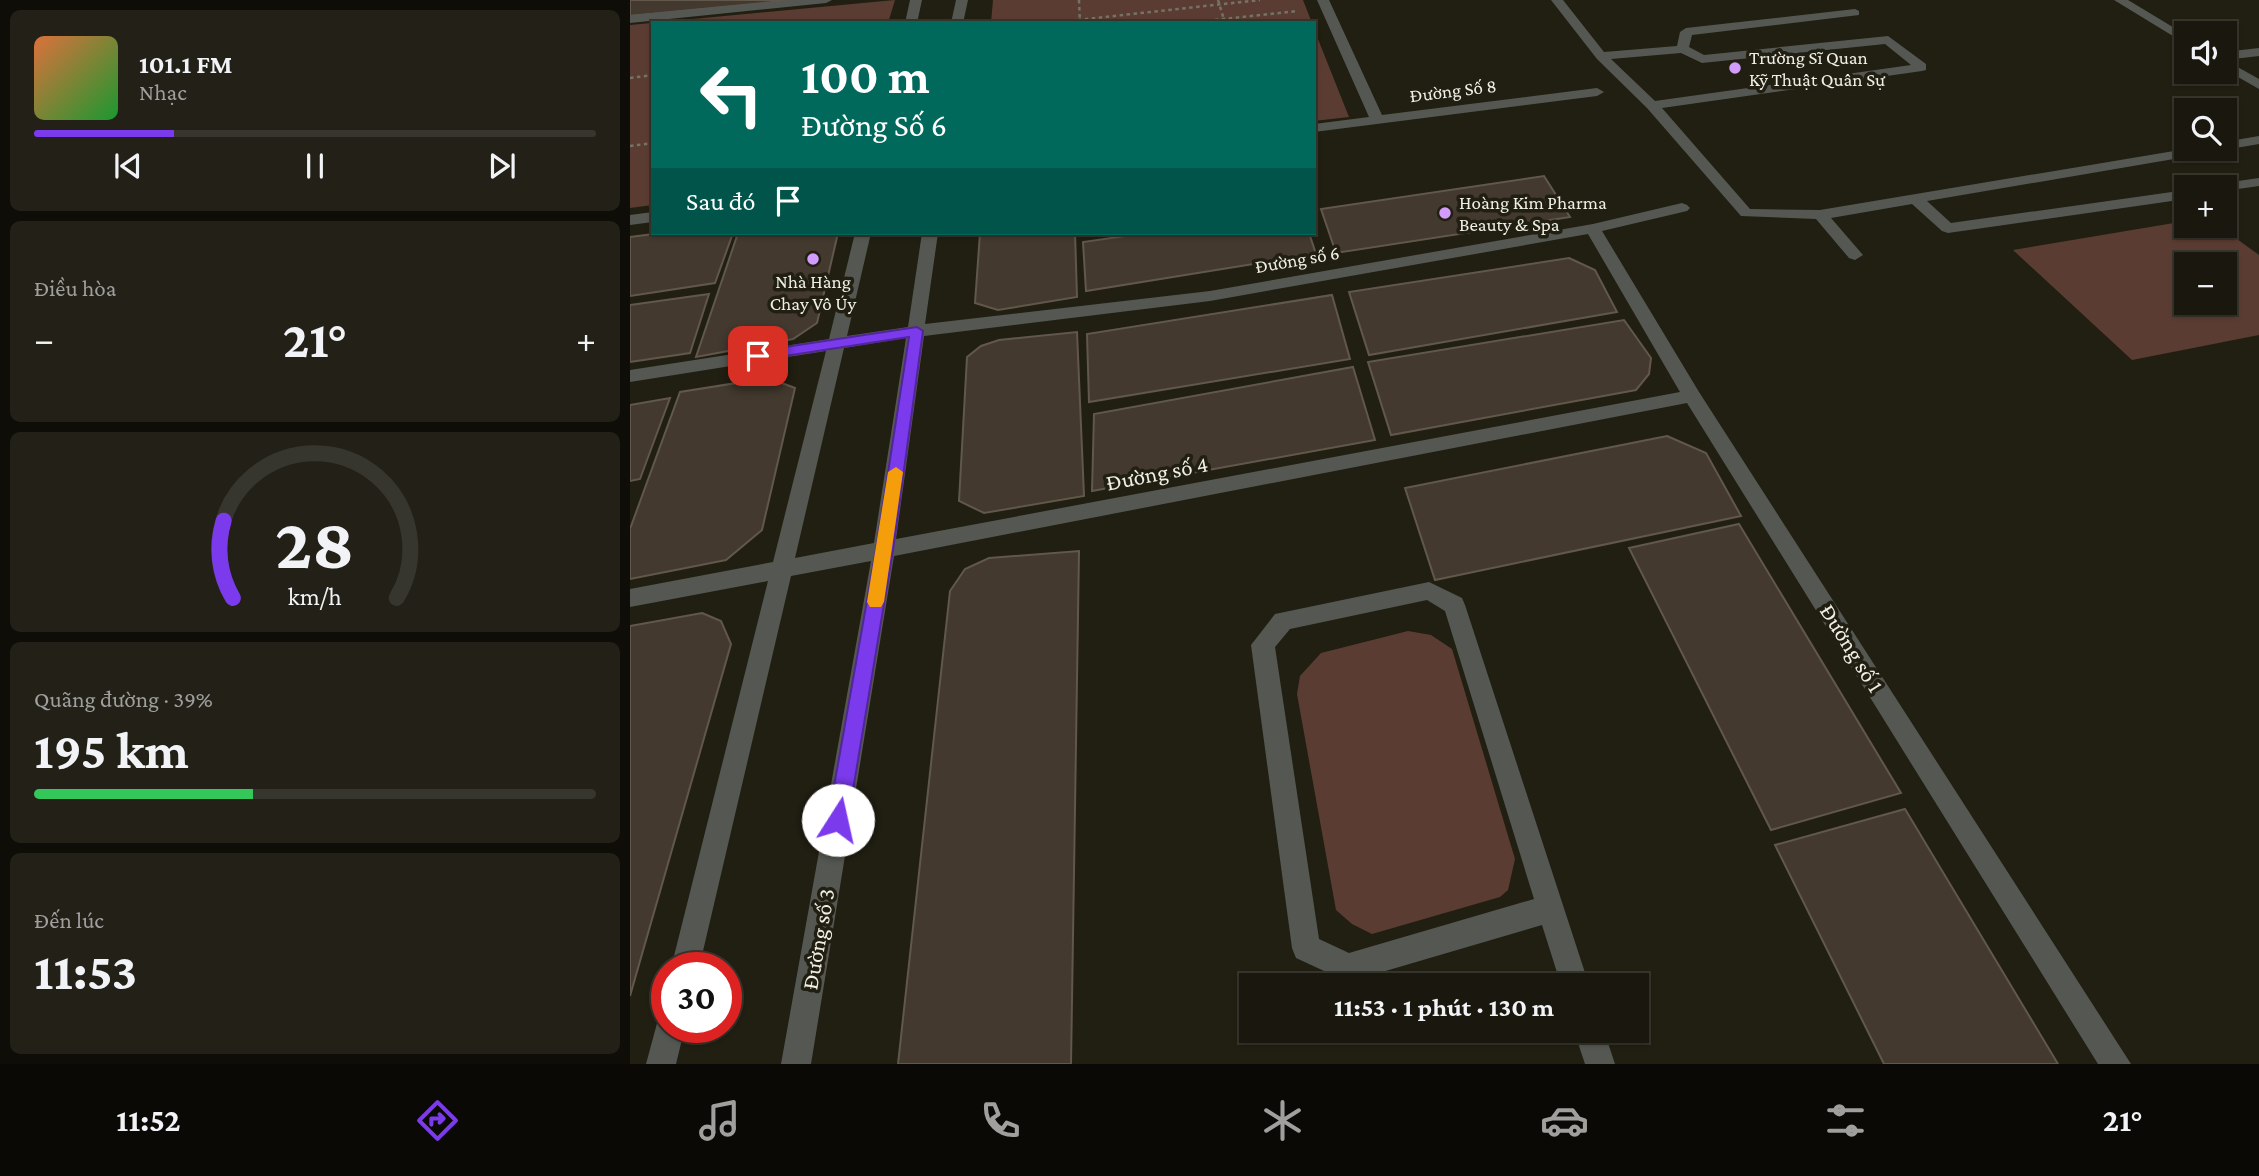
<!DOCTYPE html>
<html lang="vi">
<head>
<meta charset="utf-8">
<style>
  :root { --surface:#19170e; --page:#222017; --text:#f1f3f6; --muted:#9f9f9e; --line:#37362e; --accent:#7c3aed }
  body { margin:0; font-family:"Crimson Pro",serif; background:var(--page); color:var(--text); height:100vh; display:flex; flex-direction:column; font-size:26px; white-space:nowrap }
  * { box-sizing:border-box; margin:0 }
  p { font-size:23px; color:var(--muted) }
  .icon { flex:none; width:38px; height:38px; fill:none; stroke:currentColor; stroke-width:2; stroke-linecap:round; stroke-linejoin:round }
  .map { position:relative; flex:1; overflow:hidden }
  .panel { display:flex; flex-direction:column; gap:10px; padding:10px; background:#0e0d08; width:630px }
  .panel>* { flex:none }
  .top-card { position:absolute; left:21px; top:21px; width:665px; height:214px; border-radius:0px; box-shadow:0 2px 5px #0004,0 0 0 2px var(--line); background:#00695c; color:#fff; overflow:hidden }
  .buttons { position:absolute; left:1544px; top:21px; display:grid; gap:14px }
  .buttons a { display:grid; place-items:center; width:63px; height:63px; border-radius:0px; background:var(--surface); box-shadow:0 2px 5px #0004,0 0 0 2px var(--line); font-size:35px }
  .speed { position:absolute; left:21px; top:952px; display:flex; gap:14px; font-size:35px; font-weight:700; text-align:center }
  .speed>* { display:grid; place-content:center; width:91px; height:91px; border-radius:50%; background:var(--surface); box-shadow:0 2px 5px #0004,0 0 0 2px var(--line); line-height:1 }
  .speed .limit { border:10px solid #d22; background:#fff; color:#111 }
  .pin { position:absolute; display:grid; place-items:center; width:60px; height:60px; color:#fff; margin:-30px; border-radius:14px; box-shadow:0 4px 10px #0006 }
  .me { position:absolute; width:77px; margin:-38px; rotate:10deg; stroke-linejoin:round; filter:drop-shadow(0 0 5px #0008) }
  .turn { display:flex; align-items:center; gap:24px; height:147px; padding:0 35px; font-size:32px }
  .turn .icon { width:91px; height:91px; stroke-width:2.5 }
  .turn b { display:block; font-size:49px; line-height:60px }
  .then { display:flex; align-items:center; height:66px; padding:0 35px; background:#0003; gap:14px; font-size:26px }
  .big { font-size:52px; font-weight:700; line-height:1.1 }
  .panel .tile { flex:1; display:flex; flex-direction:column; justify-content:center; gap:10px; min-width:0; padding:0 24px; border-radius:10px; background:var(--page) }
  .panel .dial { align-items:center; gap:0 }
  .dial svg { height:182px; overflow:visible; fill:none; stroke:var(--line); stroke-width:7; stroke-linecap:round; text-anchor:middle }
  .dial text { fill:var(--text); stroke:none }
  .song { display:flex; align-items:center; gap:21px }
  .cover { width:84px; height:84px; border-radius:10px; background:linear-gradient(135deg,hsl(20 70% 55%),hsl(130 70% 35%)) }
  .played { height:7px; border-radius:4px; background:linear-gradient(90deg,var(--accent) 25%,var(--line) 25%) }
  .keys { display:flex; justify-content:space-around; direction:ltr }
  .heat { display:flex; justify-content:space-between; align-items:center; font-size:38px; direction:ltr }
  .charge { height:10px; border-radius:5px; background:linear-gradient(90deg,#34c759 39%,var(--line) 0) }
  .trip { position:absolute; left:609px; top:973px; width:410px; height:70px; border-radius:0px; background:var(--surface); box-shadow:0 2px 5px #0004,0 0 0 2px var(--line); font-weight:700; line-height:70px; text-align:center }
  .tabs { display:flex; height:112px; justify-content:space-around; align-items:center; background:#0a0906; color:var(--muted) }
  .tabs .icon { width:49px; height:49px }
  .tabs .current { color:var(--accent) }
  .tabs b { font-size:32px; color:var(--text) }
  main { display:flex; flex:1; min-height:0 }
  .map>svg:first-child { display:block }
  .green { fill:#5b3c32; fill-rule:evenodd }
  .building { fill:#43392e; stroke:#61574b; stroke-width:2 }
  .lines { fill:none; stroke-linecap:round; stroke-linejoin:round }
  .path { stroke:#747367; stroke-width:2.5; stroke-dasharray:3.5 3.5; stroke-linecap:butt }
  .minor { fill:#555852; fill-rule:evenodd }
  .route { fill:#7c3aed; stroke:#51269a; stroke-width:2 }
  .slow { fill:#f59e0b }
  .poi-dot { fill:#d29cfd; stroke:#211f12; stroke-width:2.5 }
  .labels { text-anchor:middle; stroke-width:7; stroke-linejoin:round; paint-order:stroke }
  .far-poi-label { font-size:19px; fill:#f0efe6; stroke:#211f12; text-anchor:start }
  .far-street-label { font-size:19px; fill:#f0efe6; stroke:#211f12 }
  .street-label { font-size:23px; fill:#f0efe6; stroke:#211f12 }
</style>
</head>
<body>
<main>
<section class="panel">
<div class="tile">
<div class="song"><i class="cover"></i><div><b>101.1 FM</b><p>Nhạc</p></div></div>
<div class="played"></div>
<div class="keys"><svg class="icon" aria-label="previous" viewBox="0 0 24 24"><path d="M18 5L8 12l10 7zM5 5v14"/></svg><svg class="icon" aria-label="pause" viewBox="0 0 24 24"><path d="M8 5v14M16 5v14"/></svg><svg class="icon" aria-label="next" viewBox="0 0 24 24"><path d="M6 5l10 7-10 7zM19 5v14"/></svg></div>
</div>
<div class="tile"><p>Điều hòa</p>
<div class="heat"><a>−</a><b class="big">21°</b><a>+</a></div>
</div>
<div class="tile dial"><svg viewBox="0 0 100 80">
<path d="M14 69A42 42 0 1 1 86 69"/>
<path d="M14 69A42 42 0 0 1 10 35" stroke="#7c3aed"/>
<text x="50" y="56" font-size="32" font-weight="700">28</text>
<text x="50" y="72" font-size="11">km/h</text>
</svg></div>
<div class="tile"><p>Quãng đường · 39%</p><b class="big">195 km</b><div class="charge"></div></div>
<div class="tile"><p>Đến lúc</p><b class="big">11:53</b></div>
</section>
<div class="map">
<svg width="1629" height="1064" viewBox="0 0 1629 1064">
  <rect width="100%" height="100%" fill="#211f12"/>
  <path class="green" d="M265,0L258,23H23V205L0,208V25Z
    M363,0H673L682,23H361Z
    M684,29L719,117L684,121Z
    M1556,221V226H1589L1629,255V335L1502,360L1383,250ZM1594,264V303H1556V264Z
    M778,631L801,635L822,649L885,859L878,890L870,897L742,934L722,924L706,910L667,694L670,676L691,653Z"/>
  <path class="building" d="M0,0H164L0,16Z
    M914,176L940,217L706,253L691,209Z
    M31,233H103L85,283L0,296V237Z
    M108,233H208L187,323L163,339L66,357Z
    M350,233H445L447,297L368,310L345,303Z
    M516,233H679L686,254L456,291L453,242Z
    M939,258L965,270L987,312L739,355L719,292Z
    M79,294L60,353L0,362V305Z
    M702,295L720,359L459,402L457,334Z
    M994,320L1021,358L1019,374L1006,390L761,435L738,362Z
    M447,332L454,496L354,513L329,501L337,357L351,346L369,340Z
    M723,367L745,440L462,491L464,414Z
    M138,378L165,388L132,530L96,560L0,579V529L50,392Z
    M40,398L10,479L0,481V405Z
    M1037,436L1076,453L1111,516L805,580L775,488Z
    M1109,524L1271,793L1141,830L999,548Z
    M449,551L441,1064H268L320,591L335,569L359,558Z
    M72,613L91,621L101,644L0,996V626Z
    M1275,809L1428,1064H1254L1145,845Z"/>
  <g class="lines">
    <path class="path" d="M449,0L450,23
      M588,0L595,23
      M420,23L630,0
      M557,23L668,11
      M684,76L691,75
      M0,78L23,75
      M0,146L23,143"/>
    <path class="minor" d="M160,0H202L196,3L0,23V15Z
      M280,0H292L287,23H275Z
      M326,0H338L333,23H321Z
      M687,0H699L752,115L967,88L974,92L967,96L684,132V124L739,117Z
      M921,0H933L974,52L1047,46L1050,32L1056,28L1225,9L1229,11V15L1062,35L1059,47L1074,55L1258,36L1296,64V70L1292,71L1032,108L1120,209L1190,210L1556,149H1586L1579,153L1297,201L1321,223L1556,190V199L1318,233L1312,231L1282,204L1201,218L1233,255L1225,260L1219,258L1186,219L1111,216L1017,108L967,59ZM1255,44L1281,65L1025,101L981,59L1051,53L1072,63Z
      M1484,0H1498L1556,35V44Z
      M1629,48V56L1595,60L1629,79V89L1594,69V52Z
      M1629,136V144L1594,150L1589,149H1594V142Z
      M1629,178V186L1594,191V187H1587L1594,183Z
      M1052,203L1057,205L1060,208L1057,211L972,231L1069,392L1501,1064H1468L1057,403L264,556L181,1064H151L241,561L161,576L69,968H41L138,581L0,607V589L143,562L196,351L0,382V370L199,339L225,233H241L217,336L278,327L292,233H308L295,324L580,291L963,224ZM958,234L1050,392L266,539L294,336L580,301ZM276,338L244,543L165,558L214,348Z
      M23,212V222L0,225V215Z
      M799,582L832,598L835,605L959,985H931L912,925L718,982L666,958L662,948L621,645L645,614ZM797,600L815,611L904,899L719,953L689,939L645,647L660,629Z
      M37,1013V1027H55L46,1064H16L29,1016Z
      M944,1031H974L985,1064H955Z"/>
  </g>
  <path class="route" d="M287,327L293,331L263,550L218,820L215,827L208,830L201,827L198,820L246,550L279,337L128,360L121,356L128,351Z"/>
  <path class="slow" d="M266,467L273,472L254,602L251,607H240L237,602L258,472Z"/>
  <g class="poi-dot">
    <circle cx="1105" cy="68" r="7"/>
    <circle cx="815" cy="213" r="7"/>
    <circle cx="183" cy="259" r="7"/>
  </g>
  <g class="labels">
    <g class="far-poi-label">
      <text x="1119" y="64">Trường Sĩ Quan<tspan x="1119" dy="22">Kỹ Thuật Quân Sự</tspan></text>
      <text x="829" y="209">Hoàng Kim Pharma<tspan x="829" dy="22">Beauty &amp; Spa</tspan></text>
      <text x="183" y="288" text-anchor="middle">Nhà Hàng<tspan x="183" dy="22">Chay Vô Úy</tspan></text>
    </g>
    <g class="far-street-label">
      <text transform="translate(823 90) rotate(-7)" y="7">Đường Số 8</text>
      <text transform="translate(667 259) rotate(-10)" y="7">Đường số 6</text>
    </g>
    <g class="street-label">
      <text transform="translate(527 473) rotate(-11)" y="8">Đường số 4</text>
      <text transform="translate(1222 648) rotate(58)" y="8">Đường số 1</text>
      <text transform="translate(188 939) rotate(-80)" y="8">Đường số 3</text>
    </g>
  </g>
</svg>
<div class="buttons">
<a><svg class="icon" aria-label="sound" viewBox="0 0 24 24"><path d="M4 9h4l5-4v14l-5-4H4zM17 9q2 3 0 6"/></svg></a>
<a><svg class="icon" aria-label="search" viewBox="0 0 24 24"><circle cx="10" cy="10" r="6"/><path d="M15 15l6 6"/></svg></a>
<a>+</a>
<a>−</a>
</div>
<div class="speed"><div class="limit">30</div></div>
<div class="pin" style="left:128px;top:356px;background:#d93025"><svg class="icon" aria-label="arrive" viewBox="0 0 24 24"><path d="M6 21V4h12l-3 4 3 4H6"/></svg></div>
<svg class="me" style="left:208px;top:820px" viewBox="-20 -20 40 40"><circle r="19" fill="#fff"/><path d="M0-13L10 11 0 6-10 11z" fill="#7c3aed"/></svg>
<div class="trip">11:53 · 1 phút · 130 m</div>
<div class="top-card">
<div class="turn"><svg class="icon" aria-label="left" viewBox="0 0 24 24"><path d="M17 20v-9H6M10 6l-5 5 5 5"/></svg><div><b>100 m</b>Đường Số 6</div></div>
<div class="then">Sau đó<svg class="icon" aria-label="arrive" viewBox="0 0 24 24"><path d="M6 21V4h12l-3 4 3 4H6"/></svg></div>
</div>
</div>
</main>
<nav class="tabs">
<b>11:52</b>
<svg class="icon current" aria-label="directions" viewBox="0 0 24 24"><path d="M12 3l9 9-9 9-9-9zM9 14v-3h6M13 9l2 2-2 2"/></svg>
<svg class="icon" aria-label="music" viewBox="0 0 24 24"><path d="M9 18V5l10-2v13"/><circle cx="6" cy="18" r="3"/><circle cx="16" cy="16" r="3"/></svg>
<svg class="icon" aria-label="phone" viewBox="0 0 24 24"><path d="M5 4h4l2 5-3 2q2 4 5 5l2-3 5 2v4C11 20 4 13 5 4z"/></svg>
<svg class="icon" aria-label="climate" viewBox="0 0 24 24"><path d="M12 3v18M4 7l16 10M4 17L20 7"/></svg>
<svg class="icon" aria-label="car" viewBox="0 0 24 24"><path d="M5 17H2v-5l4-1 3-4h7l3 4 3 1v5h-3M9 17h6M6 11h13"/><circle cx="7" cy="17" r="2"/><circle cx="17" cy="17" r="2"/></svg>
<svg class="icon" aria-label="filters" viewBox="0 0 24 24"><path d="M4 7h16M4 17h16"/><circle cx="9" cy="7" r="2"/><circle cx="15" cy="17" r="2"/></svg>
<b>21°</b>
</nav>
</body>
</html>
